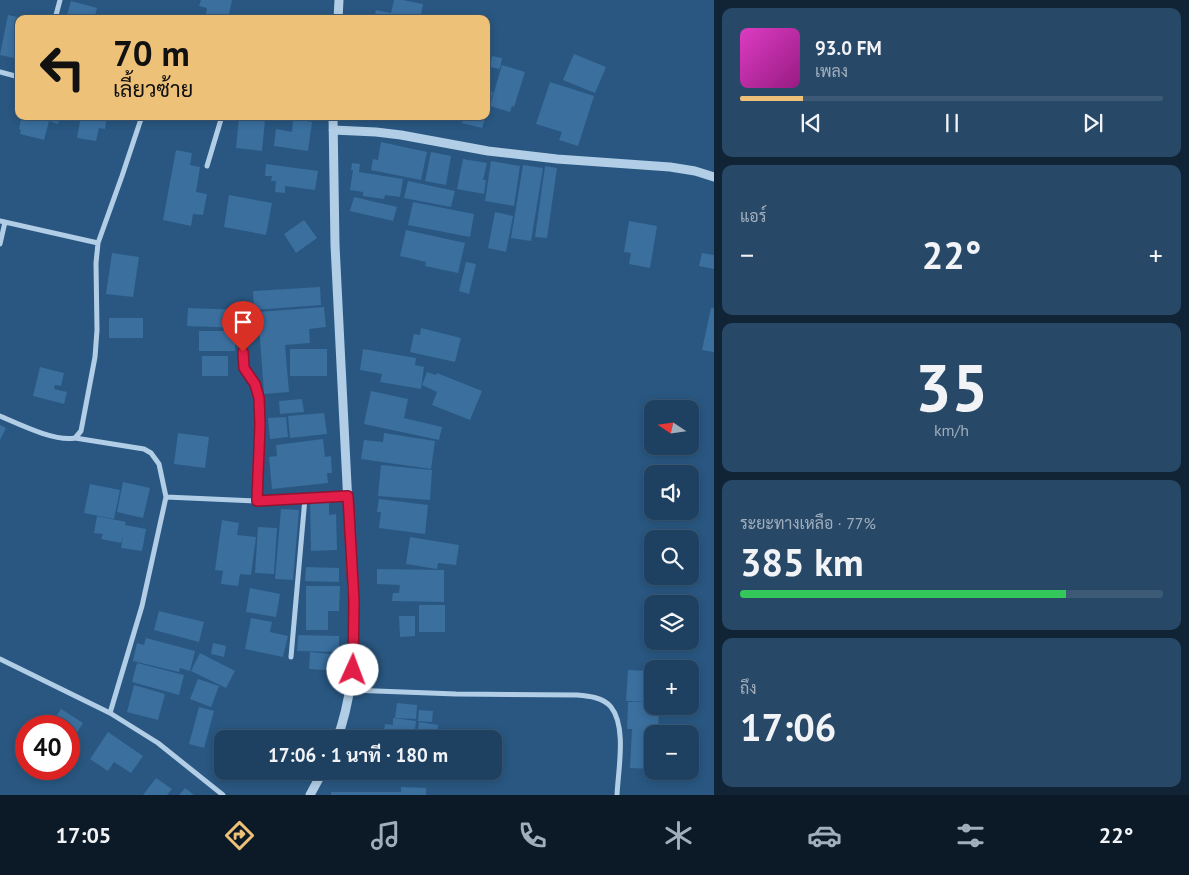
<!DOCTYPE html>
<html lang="th">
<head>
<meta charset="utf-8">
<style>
  :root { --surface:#1f4161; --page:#274867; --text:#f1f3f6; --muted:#a1afbd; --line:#3c5a76; --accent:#edc178 }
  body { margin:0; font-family:"PT Sans",Sarabun,sans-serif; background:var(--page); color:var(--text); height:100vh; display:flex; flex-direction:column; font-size:19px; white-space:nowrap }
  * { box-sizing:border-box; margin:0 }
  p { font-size:16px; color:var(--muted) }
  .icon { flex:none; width:28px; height:28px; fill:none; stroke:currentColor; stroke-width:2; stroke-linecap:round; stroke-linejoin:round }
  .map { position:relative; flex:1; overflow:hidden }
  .sheet { display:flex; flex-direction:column; gap:8px; padding:8px; background:#112435; width:475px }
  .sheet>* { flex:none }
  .guide { position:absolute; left:15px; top:15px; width:475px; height:105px; border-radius:10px; box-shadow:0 2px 8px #0003,0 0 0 1px var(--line); background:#edc178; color:#111; overflow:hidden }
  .needle { width:32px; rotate:283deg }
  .controls { position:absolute; left:644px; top:400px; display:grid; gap:10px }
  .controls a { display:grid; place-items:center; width:55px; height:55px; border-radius:10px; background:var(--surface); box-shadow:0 2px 8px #0003,0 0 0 1px var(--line); font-size:25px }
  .speed { position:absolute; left:15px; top:715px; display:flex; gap:10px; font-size:25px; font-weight:700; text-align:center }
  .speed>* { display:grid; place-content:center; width:65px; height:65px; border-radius:50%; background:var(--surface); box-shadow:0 2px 8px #0003,0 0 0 1px var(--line); line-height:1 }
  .speed .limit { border:8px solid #d22; background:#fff; color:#111 }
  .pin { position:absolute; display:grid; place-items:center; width:42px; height:42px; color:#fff; margin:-51px -21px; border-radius:50% 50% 50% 0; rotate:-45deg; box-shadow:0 0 5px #0007 }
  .pin .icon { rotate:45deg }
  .me { position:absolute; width:55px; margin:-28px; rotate:2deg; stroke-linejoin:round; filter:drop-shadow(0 0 4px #0008) }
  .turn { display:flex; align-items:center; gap:18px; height:105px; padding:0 15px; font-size:22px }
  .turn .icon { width:65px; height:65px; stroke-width:2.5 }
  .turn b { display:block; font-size:35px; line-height:42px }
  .big { font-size:38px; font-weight:700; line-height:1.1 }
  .sheet .tile { flex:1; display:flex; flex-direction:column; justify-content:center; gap:8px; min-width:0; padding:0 18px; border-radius:10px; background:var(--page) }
  .sheet .dial { align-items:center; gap:0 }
  .dial b { font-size:65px; line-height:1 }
  .song { display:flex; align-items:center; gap:15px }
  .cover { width:60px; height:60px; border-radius:8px; background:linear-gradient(135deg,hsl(310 70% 55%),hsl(310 70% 35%)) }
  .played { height:5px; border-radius:2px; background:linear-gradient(90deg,var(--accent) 15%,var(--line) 15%) }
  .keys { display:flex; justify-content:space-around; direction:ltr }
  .heat { display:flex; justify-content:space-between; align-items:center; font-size:28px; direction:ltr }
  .charge { height:8px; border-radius:4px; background:linear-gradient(90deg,#34c759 77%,var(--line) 0) }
  .trip { position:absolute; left:214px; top:730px; width:288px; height:50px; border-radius:10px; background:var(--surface); box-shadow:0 2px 8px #0003,0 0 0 1px var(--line); font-weight:700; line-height:50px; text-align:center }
  .tab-bar { display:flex; height:80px; justify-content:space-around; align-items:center; background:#0c1a27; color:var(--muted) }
  .tab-bar .icon { width:35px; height:35px }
  .tab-bar .selected { color:var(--accent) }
  .tab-bar b { font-size:22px; color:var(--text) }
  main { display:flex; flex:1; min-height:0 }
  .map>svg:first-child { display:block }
  .building { fill:#3a6f9e }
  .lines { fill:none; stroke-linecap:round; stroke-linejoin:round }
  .minor { stroke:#b1cee6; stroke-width:5 }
  .tertiary { stroke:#b1cee6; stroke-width:9 }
  .route-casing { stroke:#92132f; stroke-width:12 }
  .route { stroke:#e11d48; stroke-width:9 }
</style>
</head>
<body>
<main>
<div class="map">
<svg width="714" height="795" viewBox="0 0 714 795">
  <rect width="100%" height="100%" fill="#295781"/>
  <path class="building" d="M201,0H232L228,19H205L207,8L199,6Z
    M394,0H403L423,4L420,19H374L376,10L391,13Z
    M71,1L97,8L94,19H66Z
    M8,15L23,18L19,19V59L0,55Z
    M574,54L606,67L595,93L563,80Z
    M492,56L502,58L500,69L490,67Z
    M502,65L525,72L514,107L512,106L510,112L490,106Z
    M550,82L594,96L578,146L559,140L562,132L536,124Z
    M486,90L493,92L487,113H486Z
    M18,116H60L58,124L49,121L44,140L20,134L21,130L19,129L21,119H18Z
    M81,116H107L105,129L99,128L96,141L77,138Z
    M386,116H405L404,121Z
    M464,116H486L482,128L462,123Z
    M239,117L265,120L262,151L236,148Z
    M293,119L312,122L308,151L274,146L276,129L292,132Z
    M381,142L427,152L421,180L371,170L373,159L378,160Z
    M176,150L192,153L190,165L200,167L196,192L207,194L203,215L193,214L191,226L163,220Z
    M431,152L451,156L446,185L425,181Z
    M463,159L487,163L483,180H486L484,194L457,189Z
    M491,161L520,166L514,206L485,201Z
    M352,163L360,164L359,172L403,179L400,197L385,195L384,199L363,196V192L350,190L353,170H351Z
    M266,164L318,171L315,190L285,186V193L275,192L276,181H271L272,176H265Z
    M523,165L543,168L531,241L511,238Z
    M545,166L557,168L547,238L535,237Z
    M408,181L455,191L451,207L404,198Z
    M229,195L272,203L266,235L224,227Z
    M354,197L397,207L393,221L350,211Z
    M413,202L474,214L470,237L408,225Z
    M495,212L513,216L506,252L488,248Z
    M304,220L317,238L296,253L284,234Z
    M629,221L657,226L650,268L629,264L631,253L624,252Z
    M406,230L465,243L458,273L425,266L426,262L400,256Z
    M112,253L139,257L133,297L106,294Z
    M702,253L714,255V269L699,266Z
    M466,262L476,264L469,294L459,291Z
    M320,287L321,305L254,310L253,291Z
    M324,307L326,327L309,329L310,343L285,345L289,392L264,394L258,312Z
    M188,308L243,310L242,328L187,326Z
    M711,308H714V352L702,350Z
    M109,318H143V338H109Z
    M421,328L461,338L455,362L410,352L414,334L420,335Z
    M199,331H236L235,351H199Z
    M290,349H327V376H290Z
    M363,349L416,358L415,365L424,367L421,389L380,382L382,374L360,370Z
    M202,356H228V376H202Z
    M40,367L64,373L61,386L55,385L54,389L67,392L64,404L33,396Z
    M427,372L436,375L437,373L482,391L470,420L432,405L437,392L422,385Z
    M371,391L408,399L404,418L442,427L439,440L364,424Z
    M302,399L304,412L280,414L279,401Z
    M324,413L327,434L290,438L288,416Z
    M286,417L288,437L270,439L268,418Z
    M0,425L6,428L0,440Z
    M178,433L209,437L205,468L174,464Z
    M384,433L435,441L431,469L361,459L364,440L383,442Z
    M323,439L325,457L331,456L332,473H327L328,483L272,489L269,457L277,456L276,445Z
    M381,465L432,470L430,500L378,496Z
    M123,482L150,488L143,518L117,512Z
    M90,484L120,490L114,519L84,513Z
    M379,499L428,505L425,534L379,528L381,512H377Z
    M329,501V515L336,514L337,550L311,551L310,502Z
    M281,509L299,510L293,580L275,579Z
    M97,516L126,522L125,525L146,529L142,551L121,548L123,535L121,543L101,539L103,534L94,533Z
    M222,520L239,523L237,535L256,537L251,575L240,574L238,586L221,584L223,571L215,570Z
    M258,527L277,528L274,574L255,573Z
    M410,537L459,545L456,565L438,563L437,569L406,564Z
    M306,567L339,568V582L305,581Z
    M377,569L444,570V602L392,601L393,593H399L400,585L377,584Z
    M306,586H340L339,611H328V630H306Z
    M250,588L280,594L276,617L246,612Z
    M419,605H445V632H419Z
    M159,611L204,622L199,642L154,630Z
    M399,616H415V636L400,637Z
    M251,618L272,622L270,632L288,636L283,657L245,649Z
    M298,635L339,636V652L297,651Z
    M146,638L195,651L190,671L180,668L179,672L133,661L137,643L144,645Z
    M213,643L226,646L224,657L211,654Z
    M310,652L340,655L338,671L309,669Z
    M200,653L235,671L226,688L191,671Z
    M137,663L184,675L179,695L132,682Z
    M628,670L652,671V706H659L658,734H652V769L630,768L632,729H627L628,702H650L626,701Z
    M198,679L219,686L211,707L190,699Z
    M134,685L165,694L158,720L127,712Z
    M397,703L417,705L416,719L395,718Z
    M199,707L214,711L204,748L189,744Z
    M61,709L83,723L69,745V726H50Z
    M419,710L433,711L432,722L418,721Z
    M393,718L416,721L414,739H383L385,724L393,725Z
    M419,722L438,725L436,739H416Z
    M108,732L143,756L131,773L114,762L108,771L90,759Z
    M156,778L172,789L167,795H143Z
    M401,787L426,788V795H331V792H401Z
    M185,788L194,795H179Z"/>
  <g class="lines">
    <path class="minor" d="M55,19L60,0
      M0,72L19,77
      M207,166L222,116
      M0,221L98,243
      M0,244L5,222
      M243,341L244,369L255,384L259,398L257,501
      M0,416C19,424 55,442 75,438L81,431L95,357L97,330L96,263L98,243L122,176L142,116
      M75,438L144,449L151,453L159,464L166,497L142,606L110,713
      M166,497L257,501L348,496
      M291,657L305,498
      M0,659L110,713L158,743L223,795
      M350,690L456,694L576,695C588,696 603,697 611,707C627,727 618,771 617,795"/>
    <path class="tertiary" d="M338,19L339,0
      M333,116L335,245L354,624C354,663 351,701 337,739
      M333,130L376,132L401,135L488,151L557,159L670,167L695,171L714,177
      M310,795L323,771"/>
  </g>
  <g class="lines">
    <defs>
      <path id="route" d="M243,352L244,368L255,384L259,398L260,425L257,501L348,496L354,601L353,670"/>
    </defs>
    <use href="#route" class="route-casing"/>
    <use href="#route" class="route"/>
  </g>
</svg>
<div class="controls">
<a><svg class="needle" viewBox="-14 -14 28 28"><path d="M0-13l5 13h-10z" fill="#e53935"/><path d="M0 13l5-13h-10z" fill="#a1afbd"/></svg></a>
<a><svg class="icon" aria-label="sound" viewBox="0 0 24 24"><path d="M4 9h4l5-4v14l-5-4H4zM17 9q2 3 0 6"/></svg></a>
<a><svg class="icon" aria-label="search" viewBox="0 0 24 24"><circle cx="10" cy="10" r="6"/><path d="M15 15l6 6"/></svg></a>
<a><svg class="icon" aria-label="layers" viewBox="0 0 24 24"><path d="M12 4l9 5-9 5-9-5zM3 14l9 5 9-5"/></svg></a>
<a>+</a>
<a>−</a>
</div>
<div class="speed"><div class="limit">40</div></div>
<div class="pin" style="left:243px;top:352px;background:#d93025"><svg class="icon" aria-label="arrive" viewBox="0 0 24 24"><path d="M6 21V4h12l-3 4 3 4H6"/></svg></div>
<svg class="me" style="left:353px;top:670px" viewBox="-20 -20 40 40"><circle r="19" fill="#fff"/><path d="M0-13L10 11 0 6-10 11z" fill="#e11d48"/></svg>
<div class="trip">17:06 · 1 นาที · 180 m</div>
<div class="guide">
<div class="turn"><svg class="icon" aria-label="left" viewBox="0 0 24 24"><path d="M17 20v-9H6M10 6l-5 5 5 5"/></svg><div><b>70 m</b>เลี้ยวซ้าย</div></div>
</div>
</div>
<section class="sheet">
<div class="tile">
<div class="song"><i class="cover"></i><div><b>93.0 FM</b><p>เพลง</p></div></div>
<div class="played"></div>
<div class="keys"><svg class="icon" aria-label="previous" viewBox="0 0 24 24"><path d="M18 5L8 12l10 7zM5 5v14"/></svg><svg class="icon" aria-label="pause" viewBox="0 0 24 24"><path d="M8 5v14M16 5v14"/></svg><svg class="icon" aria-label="next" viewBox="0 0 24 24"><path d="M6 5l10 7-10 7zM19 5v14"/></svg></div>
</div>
<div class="tile"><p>แอร์</p>
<div class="heat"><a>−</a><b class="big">22°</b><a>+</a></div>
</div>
<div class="tile dial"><b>35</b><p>km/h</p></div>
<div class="tile"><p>ระยะทางเหลือ · 77%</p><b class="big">385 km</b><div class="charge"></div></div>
<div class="tile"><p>ถึง</p><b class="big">17:06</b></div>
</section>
</main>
<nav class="tab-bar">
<b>17:05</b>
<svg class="icon selected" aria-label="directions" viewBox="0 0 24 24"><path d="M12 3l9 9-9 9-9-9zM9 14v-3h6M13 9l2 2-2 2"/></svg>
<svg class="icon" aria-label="music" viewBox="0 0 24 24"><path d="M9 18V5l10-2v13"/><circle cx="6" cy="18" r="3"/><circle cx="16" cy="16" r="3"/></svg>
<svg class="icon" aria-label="phone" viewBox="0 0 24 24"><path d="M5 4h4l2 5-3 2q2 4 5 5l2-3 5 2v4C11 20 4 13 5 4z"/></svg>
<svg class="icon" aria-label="climate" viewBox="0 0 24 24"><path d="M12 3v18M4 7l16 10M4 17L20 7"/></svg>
<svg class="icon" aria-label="car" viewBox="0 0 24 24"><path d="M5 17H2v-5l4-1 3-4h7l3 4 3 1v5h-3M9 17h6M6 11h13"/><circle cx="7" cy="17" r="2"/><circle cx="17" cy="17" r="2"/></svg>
<svg class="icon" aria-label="filters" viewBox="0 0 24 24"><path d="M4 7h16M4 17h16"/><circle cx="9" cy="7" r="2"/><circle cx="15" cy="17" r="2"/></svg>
<b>22°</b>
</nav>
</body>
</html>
